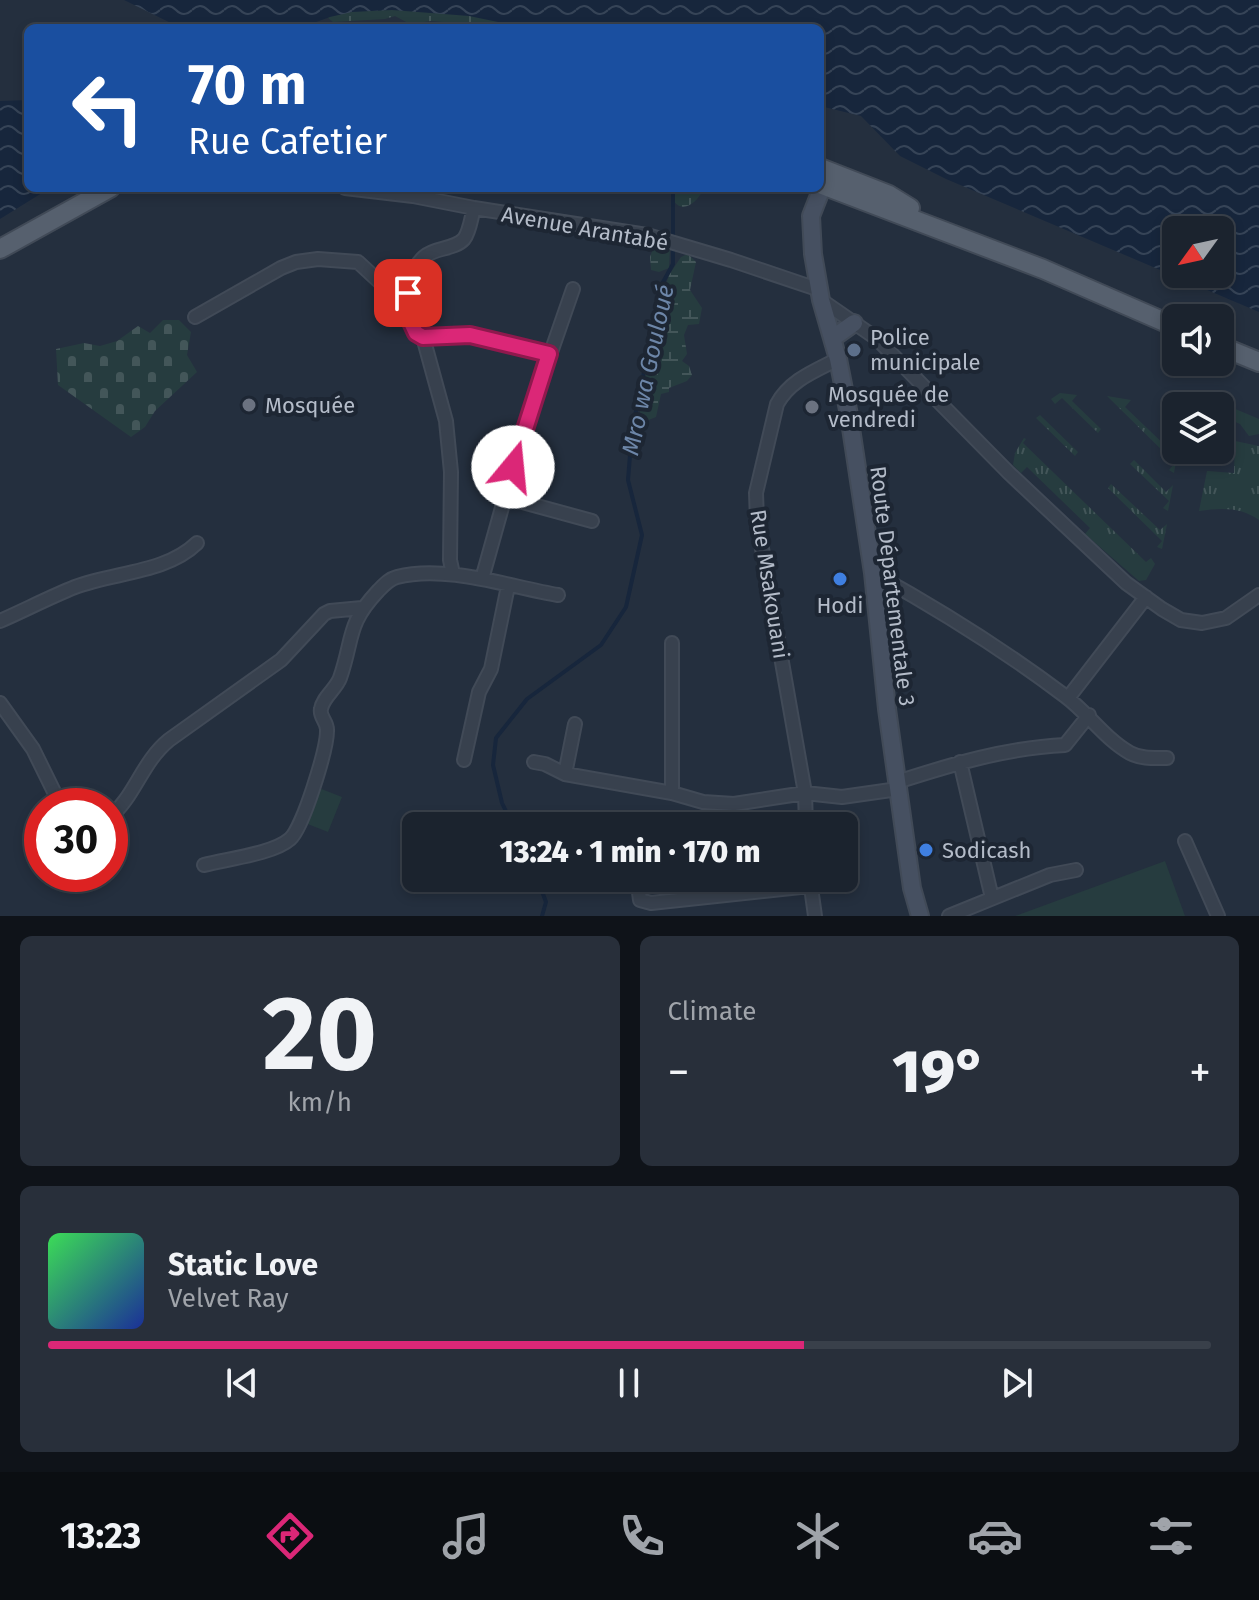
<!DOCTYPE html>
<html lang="en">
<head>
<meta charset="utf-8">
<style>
  :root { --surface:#1b232e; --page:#282f3a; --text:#f1f3f6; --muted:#a0a4aa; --line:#39404a; --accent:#db2777 }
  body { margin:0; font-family:"Fira Sans",sans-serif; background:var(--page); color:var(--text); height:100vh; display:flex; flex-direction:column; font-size:30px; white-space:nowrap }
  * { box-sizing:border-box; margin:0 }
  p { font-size:26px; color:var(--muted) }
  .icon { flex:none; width:44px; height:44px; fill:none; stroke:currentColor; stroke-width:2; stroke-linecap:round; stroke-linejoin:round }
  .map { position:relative; height:916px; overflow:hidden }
  .side { display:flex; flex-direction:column; gap:20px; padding:20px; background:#0f1319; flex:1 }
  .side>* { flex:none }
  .hud { position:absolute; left:24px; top:24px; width:800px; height:168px; border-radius:12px; box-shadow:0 4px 12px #0003,0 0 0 2px var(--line); background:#1a4fa0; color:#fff; overflow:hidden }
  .needle { width:52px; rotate:237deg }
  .tools { position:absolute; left:1162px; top:216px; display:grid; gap:16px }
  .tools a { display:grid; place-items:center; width:72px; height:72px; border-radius:12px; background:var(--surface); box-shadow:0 4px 12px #0003,0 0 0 2px var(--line); font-size:40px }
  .speed { position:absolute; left:24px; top:788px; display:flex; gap:16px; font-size:40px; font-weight:700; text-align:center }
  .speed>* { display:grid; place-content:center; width:104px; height:104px; border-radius:50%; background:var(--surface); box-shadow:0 4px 12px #0003,0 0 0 2px var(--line); line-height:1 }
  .speed .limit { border:12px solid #d22; background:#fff; color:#111 }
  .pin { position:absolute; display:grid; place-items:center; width:68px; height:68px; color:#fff; margin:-34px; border-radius:16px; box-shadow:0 4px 12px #0006 }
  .me { position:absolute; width:88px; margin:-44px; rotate:17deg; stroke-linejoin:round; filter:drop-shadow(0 0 6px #0008) }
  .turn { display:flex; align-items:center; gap:28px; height:168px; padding:0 32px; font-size:36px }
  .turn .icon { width:104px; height:104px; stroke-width:2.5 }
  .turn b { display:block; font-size:56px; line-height:68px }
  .big { font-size:60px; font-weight:800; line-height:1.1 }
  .side .card { flex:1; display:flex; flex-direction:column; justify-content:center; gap:12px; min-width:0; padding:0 28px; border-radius:12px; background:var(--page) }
  .side .dial { align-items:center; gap:0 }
  .dial b { font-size:104px; line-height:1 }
  .song { display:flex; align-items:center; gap:24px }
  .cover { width:96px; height:96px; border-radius:12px; background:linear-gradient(135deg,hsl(130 70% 55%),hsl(230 70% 35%)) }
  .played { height:8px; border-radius:4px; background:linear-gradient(90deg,var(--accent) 65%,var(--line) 65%) }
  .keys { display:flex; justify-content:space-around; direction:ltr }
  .heat { display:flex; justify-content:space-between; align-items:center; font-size:44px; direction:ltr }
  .side .tiles { flex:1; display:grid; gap:20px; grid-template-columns:1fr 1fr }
  .card:last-child { grid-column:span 2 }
  .trip { position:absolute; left:402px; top:812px; width:456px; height:80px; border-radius:12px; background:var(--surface); box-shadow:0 4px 12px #0003,0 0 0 2px var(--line); font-weight:800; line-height:80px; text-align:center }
  .tab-bar { display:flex; height:128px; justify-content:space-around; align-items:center; background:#0b0e12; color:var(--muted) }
  .tab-bar .icon { width:56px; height:56px }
  .tab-bar .active { color:var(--accent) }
  .tab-bar b { font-size:36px; color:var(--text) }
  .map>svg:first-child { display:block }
  .grass { fill:url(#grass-tufts) }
  .wetland { fill:url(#wetland-marsh) }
  .cemetery { fill:url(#cemetery-stones) }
  .garden { fill:#263c3f }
  .water { fill:url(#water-waves); fill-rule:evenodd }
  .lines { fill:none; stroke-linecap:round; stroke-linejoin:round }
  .stream { stroke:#17263c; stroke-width:4 }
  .minor-casing { stroke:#414a57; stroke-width:16 }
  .secondary-casing { stroke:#414a57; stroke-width:20 }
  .primary-casing { stroke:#414a57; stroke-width:22 }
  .minor { stroke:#38414e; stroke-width:12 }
  .secondary { stroke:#465061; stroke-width:16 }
  .primary { stroke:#56606e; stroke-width:18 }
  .route-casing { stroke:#8e194d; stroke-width:20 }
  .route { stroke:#db2777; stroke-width:14 }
  .service-dot { fill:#5c6f8a; stroke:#1d2633; stroke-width:3 }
  .worship-dot { fill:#6b7280; stroke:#1d2633; stroke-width:3 }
  .shop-dot { fill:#3f7fe0; stroke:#1d2633; stroke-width:3 }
  .labels { text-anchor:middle; stroke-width:8; stroke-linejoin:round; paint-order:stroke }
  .street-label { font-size:22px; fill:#b4bcc9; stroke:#1d2633 }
  .poi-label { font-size:22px; fill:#b4bcc9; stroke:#1d2633; text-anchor:start }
  .water-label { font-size:24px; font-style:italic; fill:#6d86a8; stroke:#1d2633 }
</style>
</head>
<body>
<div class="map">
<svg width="1259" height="916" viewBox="0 0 1259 916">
  <defs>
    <pattern id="grass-tufts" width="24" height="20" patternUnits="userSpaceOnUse" patternTransform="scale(2)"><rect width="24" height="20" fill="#263c3f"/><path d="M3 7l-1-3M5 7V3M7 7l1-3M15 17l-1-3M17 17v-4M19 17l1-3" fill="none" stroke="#435659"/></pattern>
    <pattern id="wetland-marsh" width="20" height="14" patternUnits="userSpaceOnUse" patternTransform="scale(2)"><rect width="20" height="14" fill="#263c3f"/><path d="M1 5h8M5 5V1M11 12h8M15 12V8" fill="none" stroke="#435659"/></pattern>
    <pattern id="cemetery-stones" width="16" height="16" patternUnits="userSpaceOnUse" patternTransform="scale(2)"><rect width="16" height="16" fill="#263c3f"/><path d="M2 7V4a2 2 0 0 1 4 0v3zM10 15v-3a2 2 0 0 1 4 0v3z" fill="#435659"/></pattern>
    <pattern id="water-waves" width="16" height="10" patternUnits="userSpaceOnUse" patternTransform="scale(2)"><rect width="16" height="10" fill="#17263c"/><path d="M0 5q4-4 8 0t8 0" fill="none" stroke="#364457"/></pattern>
  </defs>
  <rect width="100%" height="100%" fill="#242f3e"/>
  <path class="grass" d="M1060,393L1077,395L1072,401L1101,429L1098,433L1062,398L1055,404L1051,399Z
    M1107,396L1131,400L1125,407L1172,452L1178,450L1174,473L1169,470L1175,463Z
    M1233,408L1259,419V434L1249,436L1240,424L1229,419Z
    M1040,415L1078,452L1075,456L1036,418Z
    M1024,438L1026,439L1023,443L1146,562L1151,558L1155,564L1146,580L1139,581L1085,534L1090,528L1027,467L1021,473L1013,465L1015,453Z
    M1235,441L1259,446V520C1240,507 1222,508 1199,511L1207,471L1234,473Z
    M1134,460L1166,492L1173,485L1168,511L1163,508L1169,501L1130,464Z
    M1111,484L1160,530L1167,524L1162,549L1157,547L1162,541L1108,488Z"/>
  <path class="wetland" d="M556,0L545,28H490L482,25L431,21L410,24L395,16L385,19L333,22L326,16V10Z
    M673,188H702L703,190C697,202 683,215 673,200Z
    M655,243L670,248L669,268L659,272L651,270L650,257Z
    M688,254L696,262L690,290L702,308L699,324L688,325L684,335L687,354L682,361L689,366L692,375L687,381L669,388V392L661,394L656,417L646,421L640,413L643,384L641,375L647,372L648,361L656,347V323L663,308V294L669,275L681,257Z"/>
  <path class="cemetery" d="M163,320H179L191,332L187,355L197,372L155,411L145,427L131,437L58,385L56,349L84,343L100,346L117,341L138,326L150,333Z"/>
  <path class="garden" d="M319,788L342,797L328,832L305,823Z
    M1165,861L1185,916H1015Z"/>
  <path class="water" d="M124,0H1259V312L946,179L900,156L861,116L820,106V28H511L498,22L469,16L392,10L352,12L330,17L300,28H181ZM1176,230H1220V274H1176Z
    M28,100V188H50L0,219V101Z"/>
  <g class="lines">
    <path class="stream" d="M513,826L502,803L493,765L496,738L527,699L601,645L626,607L642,535L628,480L632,431L662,284L673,264V188
      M537,878L546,902L542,916"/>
    <defs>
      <path id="minor" d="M345,188L413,196L474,208L647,235L731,260L820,290
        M821,300L876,338L1009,473L1126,583L1162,609L1181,620L1202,623L1226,618L1259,595
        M195,317L281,268L296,262L318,259L358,262L398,299L407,305
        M423,337L470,335L549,354
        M504,497L592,521
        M873,573C940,610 1004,650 1065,696C1088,713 1105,739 1130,753C1141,759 1154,758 1167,758
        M453,574L450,560L451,472L446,421L423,337C399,323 405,274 424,257C435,247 454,250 464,239C470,231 471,218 474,208
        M482,579L522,436L573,289
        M0,621C25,610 50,597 75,587C115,572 166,573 197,543
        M1068,698L1146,597
        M0,703L33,749L61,806
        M464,760L479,692L491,669L508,586
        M534,762L545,764L565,774L672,793L703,802L734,804L805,793L842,797L898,789
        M960,762L992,898
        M565,774L575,724
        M897,782C953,764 1006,748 1065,745L1089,715
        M672,793V643
        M110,817C135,796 142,762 169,740L281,660L324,614L330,611L362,608
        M576,822L602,826
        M806,826L805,793L757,520L756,493L777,404C790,380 815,371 838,359
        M1185,841L1218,916
        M204,865C226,859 273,854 290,839C303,828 327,749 327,731C328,722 319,717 321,709C323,697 336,689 340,678C354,638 346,625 378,591C384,585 389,579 397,577C445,564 510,587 558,595
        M637,878L640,900L651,903L810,886
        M710,878L711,896
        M810,880L815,916
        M949,916L1050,875L1076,870"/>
      <path id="secondary" d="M827,175L811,216L813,254L821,300L838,359L849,415L873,573L887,709L912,888L920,916
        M833,338L854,323"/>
      <path id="primary" d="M820,168L889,195L910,208
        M820,184L1043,269L1176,327
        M0,249L110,188
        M1220,346L1259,362"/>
    </defs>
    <use href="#minor" class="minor-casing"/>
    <use href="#secondary" class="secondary-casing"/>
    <use href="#primary" class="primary-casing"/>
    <use href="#minor" class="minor"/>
    <use href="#secondary" class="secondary"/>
    <use href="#primary" class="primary"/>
  </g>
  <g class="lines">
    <defs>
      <path id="route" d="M408,293L407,314L416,333L423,337L470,335L549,354L513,467"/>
    </defs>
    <use href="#route" class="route-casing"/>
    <use href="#route" class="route"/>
  </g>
  <circle class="service-dot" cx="854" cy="350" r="8"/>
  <g class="worship-dot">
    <circle cx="249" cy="405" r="8"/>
    <circle cx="812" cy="407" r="8"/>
  </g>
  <g class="shop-dot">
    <circle cx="840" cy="579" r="8"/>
    <circle cx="926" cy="850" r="8"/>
  </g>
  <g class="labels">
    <g class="street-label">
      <text transform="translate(585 228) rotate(10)" y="8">Avenue Arantabé</text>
      <text transform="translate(770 584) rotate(81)" y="8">Rue Msakouani</text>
      <text transform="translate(893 586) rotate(83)" y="8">Route Départementale 3</text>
    </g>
    <g class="poi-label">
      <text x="870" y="345">Police<tspan x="870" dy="25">municipale</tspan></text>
      <text x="828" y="402">Mosquée de<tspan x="828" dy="25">vendredi</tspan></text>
      <text x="265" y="413">Mosquée</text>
      <text x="840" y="613" text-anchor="middle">Hodi</text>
      <text x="942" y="858">Sodicash</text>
    </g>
    <g class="water-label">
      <text transform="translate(648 370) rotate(-78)" y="8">Mro wa Gouloué</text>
    </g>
  </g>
</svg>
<div class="tools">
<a><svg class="needle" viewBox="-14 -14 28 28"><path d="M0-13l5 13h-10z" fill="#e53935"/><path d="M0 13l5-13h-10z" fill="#a0a4aa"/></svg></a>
<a><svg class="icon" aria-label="sound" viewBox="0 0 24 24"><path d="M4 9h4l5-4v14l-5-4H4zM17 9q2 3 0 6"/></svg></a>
<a><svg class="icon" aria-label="layers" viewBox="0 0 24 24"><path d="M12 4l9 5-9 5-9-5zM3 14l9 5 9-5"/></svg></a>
</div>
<div class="speed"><div class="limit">30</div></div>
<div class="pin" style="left:408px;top:293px;background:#d93025"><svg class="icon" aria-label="arrive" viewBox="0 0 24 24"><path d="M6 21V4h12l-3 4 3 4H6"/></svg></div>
<svg class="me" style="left:513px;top:467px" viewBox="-20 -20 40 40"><circle r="19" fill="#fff"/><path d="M0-13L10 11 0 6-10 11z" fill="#db2777"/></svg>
<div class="trip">13:24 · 1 min · 170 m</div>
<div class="hud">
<div class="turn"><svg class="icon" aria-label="left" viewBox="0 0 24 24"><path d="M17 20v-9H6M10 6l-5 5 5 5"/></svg><div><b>70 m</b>Rue Cafetier</div></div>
</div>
</div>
<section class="side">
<div class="tiles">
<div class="card dial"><b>20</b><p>km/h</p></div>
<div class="card"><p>Climate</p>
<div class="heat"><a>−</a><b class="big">19°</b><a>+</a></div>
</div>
<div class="card">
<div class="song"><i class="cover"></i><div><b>Static Love</b><p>Velvet Ray</p></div></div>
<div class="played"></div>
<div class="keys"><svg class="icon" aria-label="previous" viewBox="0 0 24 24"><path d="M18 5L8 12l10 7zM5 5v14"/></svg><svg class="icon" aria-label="pause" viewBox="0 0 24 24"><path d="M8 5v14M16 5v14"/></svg><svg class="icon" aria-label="next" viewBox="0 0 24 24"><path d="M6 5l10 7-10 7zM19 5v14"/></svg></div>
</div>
</div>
</section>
<nav class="tab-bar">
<b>13:23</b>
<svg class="icon active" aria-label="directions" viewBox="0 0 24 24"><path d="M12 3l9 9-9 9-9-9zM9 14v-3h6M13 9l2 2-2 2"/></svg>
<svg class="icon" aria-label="music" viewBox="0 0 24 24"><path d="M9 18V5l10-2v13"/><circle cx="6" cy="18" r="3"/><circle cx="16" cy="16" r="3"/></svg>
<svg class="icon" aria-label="phone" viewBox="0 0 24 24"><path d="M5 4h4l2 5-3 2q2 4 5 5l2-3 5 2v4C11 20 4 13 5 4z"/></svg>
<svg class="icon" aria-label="climate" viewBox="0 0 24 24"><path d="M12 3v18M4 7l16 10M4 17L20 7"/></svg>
<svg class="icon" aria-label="car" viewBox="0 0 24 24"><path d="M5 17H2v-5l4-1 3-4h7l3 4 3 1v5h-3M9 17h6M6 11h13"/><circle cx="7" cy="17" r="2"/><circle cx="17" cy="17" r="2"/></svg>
<svg class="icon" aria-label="filters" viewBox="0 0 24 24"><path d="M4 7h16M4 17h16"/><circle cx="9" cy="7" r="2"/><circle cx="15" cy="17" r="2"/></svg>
</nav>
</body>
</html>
